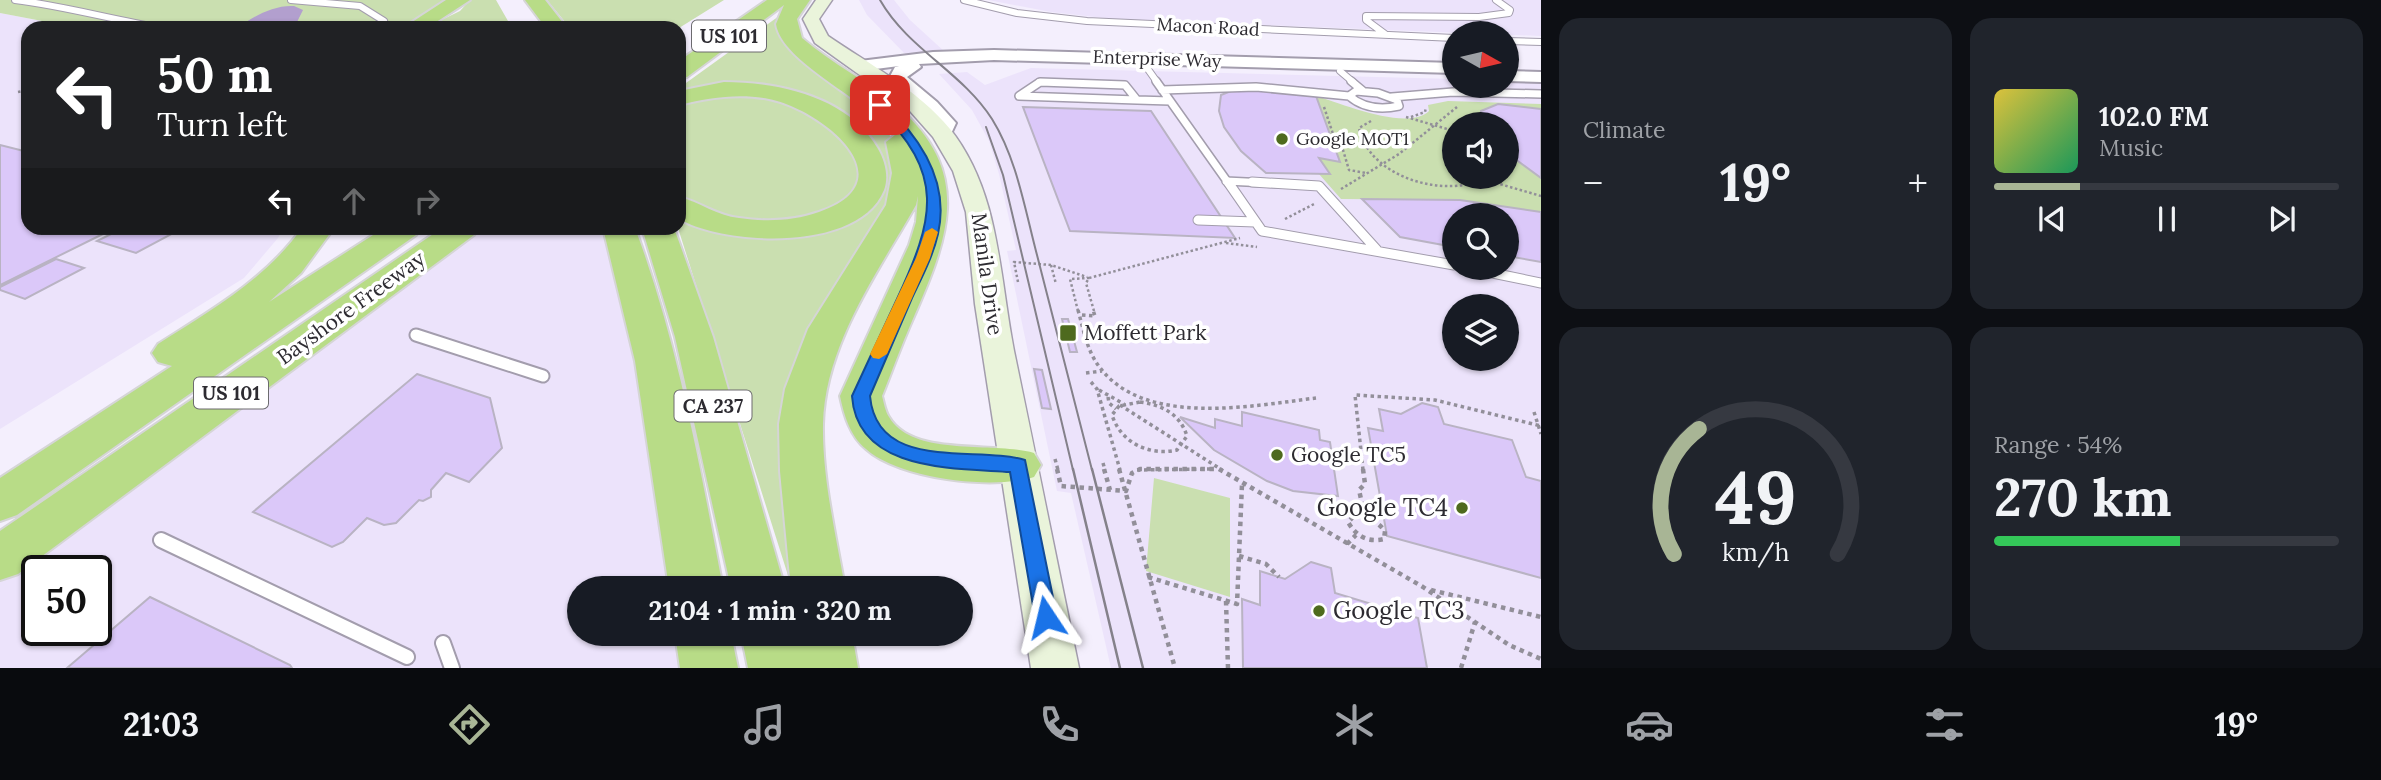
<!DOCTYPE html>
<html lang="en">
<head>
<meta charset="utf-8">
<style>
  :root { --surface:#171b24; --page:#20242c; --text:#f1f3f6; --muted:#9ea1a6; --line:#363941; --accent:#a8b595 }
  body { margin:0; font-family:Lora,serif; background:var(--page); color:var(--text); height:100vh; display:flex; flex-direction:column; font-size:26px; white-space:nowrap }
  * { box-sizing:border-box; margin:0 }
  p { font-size:23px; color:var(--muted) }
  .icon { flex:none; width:38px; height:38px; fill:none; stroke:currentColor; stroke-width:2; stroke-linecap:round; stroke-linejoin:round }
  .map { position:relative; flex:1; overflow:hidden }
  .panel { display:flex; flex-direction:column; gap:18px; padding:18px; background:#0d0f14; width:840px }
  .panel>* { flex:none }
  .top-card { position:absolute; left:21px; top:21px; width:665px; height:214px; border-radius:21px; box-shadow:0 2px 5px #0004; background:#202124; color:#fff; overflow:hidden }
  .needle { width:46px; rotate:98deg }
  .controls { position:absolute; left:1442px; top:21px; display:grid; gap:14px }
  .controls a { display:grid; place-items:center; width:77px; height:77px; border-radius:50%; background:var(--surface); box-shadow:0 2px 5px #0004; font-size:35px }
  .speed { position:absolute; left:21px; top:555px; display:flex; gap:14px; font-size:35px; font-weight:700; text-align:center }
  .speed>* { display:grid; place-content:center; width:91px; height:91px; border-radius:50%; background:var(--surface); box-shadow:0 2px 5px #0004; line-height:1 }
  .speed .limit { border:4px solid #111; border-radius:10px; background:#fff; color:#111 }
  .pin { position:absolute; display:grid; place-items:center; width:60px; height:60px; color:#fff; margin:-30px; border-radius:14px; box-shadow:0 4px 10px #0006 }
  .me { position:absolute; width:77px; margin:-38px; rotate:350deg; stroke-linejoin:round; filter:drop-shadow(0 0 5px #0008) }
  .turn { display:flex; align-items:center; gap:24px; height:147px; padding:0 21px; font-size:32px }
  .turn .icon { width:91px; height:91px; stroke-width:2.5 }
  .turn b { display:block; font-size:49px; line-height:60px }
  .lanes { display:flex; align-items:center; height:66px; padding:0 21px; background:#0003; justify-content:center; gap:35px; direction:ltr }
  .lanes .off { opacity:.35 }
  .big { font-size:52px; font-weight:800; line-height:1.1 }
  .panel .widget { flex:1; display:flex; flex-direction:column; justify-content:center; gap:10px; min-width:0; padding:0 24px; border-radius:21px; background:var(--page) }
  .panel .dial { align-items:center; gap:0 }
  .dial svg { height:182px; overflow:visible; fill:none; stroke:var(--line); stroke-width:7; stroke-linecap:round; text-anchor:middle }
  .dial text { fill:var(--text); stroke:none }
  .song { display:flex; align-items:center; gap:21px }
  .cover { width:84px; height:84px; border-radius:10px; background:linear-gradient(135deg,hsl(50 70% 55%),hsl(150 70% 35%)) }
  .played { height:7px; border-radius:4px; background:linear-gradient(90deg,var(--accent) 25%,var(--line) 25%) }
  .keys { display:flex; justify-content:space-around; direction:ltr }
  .heat { display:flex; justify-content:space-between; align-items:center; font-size:38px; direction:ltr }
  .charge { height:10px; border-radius:5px; background:linear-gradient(90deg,#34c759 54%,var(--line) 0) }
  .panel .tiles { flex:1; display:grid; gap:18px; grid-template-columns:repeat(2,1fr) }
  .trip { position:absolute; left:567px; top:576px; width:406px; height:70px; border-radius:35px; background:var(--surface); box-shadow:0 2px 5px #0004; font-weight:800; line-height:70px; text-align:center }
  .menu { display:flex; height:112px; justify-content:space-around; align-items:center; background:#090b0e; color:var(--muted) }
  .menu .icon { width:49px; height:49px }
  .menu .on { color:var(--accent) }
  .menu b { font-size:32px; color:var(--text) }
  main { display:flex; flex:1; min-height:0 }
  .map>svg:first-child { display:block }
  .built { fill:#ece3fb; fill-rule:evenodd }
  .green { fill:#cadfb0 }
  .water { fill:#b29fce }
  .building { fill:#dbc8f9; stroke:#b9b3c3; stroke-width:2 }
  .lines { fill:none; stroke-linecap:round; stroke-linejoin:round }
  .service-far4-casing { stroke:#a39dad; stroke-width:8 }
  .service-far3-casing { stroke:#a39dad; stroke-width:10 }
  .service-far2-casing { stroke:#a39dad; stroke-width:11 }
  .service-far1-casing { stroke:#a39dad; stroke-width:15 }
  .service-casing { stroke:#a39dad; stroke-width:18 }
  .tertiary-casing { stroke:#a39dad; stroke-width:4 }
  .secondary-casing { stroke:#a39dad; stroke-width:3 }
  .motorway-casing { stroke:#d5d5d6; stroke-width:4 }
  .path-far2 { stroke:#928f99; stroke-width:2.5; stroke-dasharray:2.5 2.5; stroke-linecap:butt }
  .path-far1 { stroke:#928f99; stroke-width:3.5; stroke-dasharray:3.5 3.5; stroke-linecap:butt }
  .path { stroke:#928f99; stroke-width:4.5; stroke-dasharray:4.5 4.5; stroke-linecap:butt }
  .service-far4 { stroke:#fff; stroke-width:6 }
  .service-far3 { stroke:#fff; stroke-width:7 }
  .service-far2 { stroke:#fff; stroke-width:9 }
  .service-far1 { stroke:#fff; stroke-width:11 }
  .service { stroke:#fff; stroke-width:14 }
  .tertiary { fill:#fff; fill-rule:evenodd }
  .secondary { fill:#eaf4db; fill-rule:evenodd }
  .motorway { fill:#b8dc87; fill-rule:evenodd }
  .tram-far1 { stroke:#84818a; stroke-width:2 }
  .tram { stroke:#84818a; stroke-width:2.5 }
  .route { fill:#1a73e8; stroke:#114b97; stroke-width:2 }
  .slow { fill:#f59e0b }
  .poi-dot { fill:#4e6a1e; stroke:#fff; stroke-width:2.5 }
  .labels { text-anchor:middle; stroke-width:7; stroke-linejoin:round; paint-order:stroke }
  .far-street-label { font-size:18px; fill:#2d2b31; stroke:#fff }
  .far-poi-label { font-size:18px; fill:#2d2b31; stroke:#fff; text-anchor:start }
  .shield { fill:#fff; stroke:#6c6b6f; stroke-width:2 }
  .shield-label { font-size:19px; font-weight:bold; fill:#2d2b31 }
  .street-label { font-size:21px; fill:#2d2b31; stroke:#fff }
  .poi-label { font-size:21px; fill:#2d2b31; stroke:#fff; text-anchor:start }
  .near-poi-label { font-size:24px; fill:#2d2b31; stroke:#fff; text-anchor:end }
</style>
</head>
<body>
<main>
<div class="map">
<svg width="1541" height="668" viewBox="0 0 1541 668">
  <rect width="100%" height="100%" fill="#f4effd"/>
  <path class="built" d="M859,0H894L910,20L945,52L906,55L867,15Z
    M988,0H1541V36L1113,19L1051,12Z
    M0,13L79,28H28V228H283L278,238L244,278L0,429Z
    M1031,68L1454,79V86H1507V80L1541,82V668H1111L1071,493L1057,491L1007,251L1016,250L999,174L989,141L972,110L939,74L967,72L985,85ZM1454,124H1507V177H1454ZM1454,215H1507V268H1454ZM1454,306H1507V359H1454Z
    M463,228H619L696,588H579V634H703L709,668H0V559ZM37,570H96V630H37Z"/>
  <path class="green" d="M0,0H451L405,28H79L0,13Z
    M470,0H496L512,28H425L460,11Z
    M547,0H724L679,28H570Z
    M786,11L781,29L875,109L894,143L899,189L823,321L792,588L678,228L679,213L702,222L828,225L880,171L795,93L679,94V88Z
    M772,95L851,138L864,184L821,218L750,225L679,201V102L690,98Z
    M1316,96C1341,103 1407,132 1429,111L1428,105L1448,101L1541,104V109L1482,111V124H1454V177H1507V153L1541,178V212L1460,200L1341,199L1319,174L1330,173L1319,158L1339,161Z
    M1154,478L1230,498V597L1146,571Z"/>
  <path class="water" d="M294,6L303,10L297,22L303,28L245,27L246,22C260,13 277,5 294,6Z"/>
  <path class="building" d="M1241,87L1316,96L1340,162L1319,158L1330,174L1266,173L1241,151L1224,127L1219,111L1221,95Z
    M1498,104L1541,109V178L1507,153V124H1482L1481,111Z
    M1023,107L1151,111L1235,238L1070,231Z
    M0,145L28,152V228H115L0,285Z
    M1362,199L1460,200L1541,212V262L1507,256V215H1454V247L1400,237Z
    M123,228H176L181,229L136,253L97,241Z
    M56,259L84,268L25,299L0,290V287Z
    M1062,319H1068L1077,352H1070Z
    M1034,369L1042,370L1051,409L1042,408Z
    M417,374L490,398L502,448L469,482L446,473L431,490V497L423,501L419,500L396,523L384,525L367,518L343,542L332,547L253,512Z
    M1422,403L1438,407L1444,424L1512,440L1526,477L1541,481V578L1387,536L1368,428L1383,431L1379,409L1401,414Z
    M1242,412L1319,430L1320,440L1330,442L1338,496L1293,491L1267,481L1214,450L1180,417L1215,428V419L1242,426Z
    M1311,562L1331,568L1335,593L1418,618L1427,668H1243L1242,599L1260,605V571L1285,579Z
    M150,597L290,665L292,668H67Z"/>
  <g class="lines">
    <defs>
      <path id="service-far4" d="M15,0C65,6 113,20 163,28
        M291,0L360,6L384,21L379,28
        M964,0L1017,13L1087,21L1454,38
        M1385,34L1366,20V16L1479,17L1509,13L1510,10L1496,0
        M1507,41L1541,42
        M1140,58L1157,82
        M1340,71L1353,82
        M1039,82H1050"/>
      <path id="service-far3" d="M1156,81L1229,184
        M1351,81L1363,91
        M1040,82L1125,85L1137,100L1019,96Z
        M1162,90L1256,87L1349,96
        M1356,91L1378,93L1397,100L1399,106C1381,110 1363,108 1349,96Z
        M1392,97L1453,92L1541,94
        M1137,100L1170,101
        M1226,181L1285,184"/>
      <path id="service-far2" d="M1228,182L1262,231L1454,265
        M1252,182L1319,186L1377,250
        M1198,220L1255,222
        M1468,268L1541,283"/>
      <path id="service-far1" d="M416,335L543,376"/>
      <path id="service" d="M161,540L407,657
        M443,643L452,668"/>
      <path id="tertiary" d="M994,50L1454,63V73L994,60L919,64L921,67L907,77L937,102L956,123L949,138L942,140L932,134L936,124L889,78L895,67L899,66L860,71L852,66L860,61L933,52Z
        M1507,71L1541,72V82L1507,81Z"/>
      <path id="secondary" d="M816,0H832L819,19L828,36C869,64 918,90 950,129C1000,192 999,275 1014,351C1036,456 1057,562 1079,668H1031L975,304L966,212L953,171L933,137L910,111L815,43L803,19Z"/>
      <path id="motorway" d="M446,0H470L427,28H403Z
        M525,0H545L567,28H546Z
        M767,0H810L797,19L802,38C832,64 868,81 898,107C975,174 947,241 912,321C901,346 892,371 882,396C884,403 885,411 889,417C913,458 994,441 1034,453L1041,465L1034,477C993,490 899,479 866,449C850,436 844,415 840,396L909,245L916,222L918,196L916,205C878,272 825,344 823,424C822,478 836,535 845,588H791L780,471L779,424L785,389L808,329L886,205L892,173L886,142L895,135C868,100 782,63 776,24L784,5L687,77L679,79V61Z
        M724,82C779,82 849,97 878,149C885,161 889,177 884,190C859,252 727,246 679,219V197C700,202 717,216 739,218C766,222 793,221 819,212C910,181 823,110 769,99C738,93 709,98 679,105V91Z
        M302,228H334L301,273L269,302L384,228H421L416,235L17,515L0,521V478L172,366L158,362L152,353L158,344C210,311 266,279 302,228Z
        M442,228H479L474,235L18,574L0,580V531Z
        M603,228H635C678,343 700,467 723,588H669L635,361Z
        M642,228H674L713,337L785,588H731L675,337Z
        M675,634H731L738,668H680Z
        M741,634H852L858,668H748Z"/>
    </defs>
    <use href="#service-far4" class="service-far4-casing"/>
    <use href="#service-far3" class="service-far3-casing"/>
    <use href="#service-far2" class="service-far2-casing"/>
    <use href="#service-far1" class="service-far1-casing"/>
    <use href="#service" class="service-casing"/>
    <use href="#tertiary" class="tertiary-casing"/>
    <use href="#secondary" class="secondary-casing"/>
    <use href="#motorway" class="motorway-casing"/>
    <path class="path-far2" d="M18,92L28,90
      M1324,107L1335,140H1358
      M1406,117L1454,131
      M1411,117L1425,112L1426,107
      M1371,121L1359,128C1369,178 1447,200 1488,177
      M1340,140L1349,170L1366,173
      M1486,180L1541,196
      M1341,189L1399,154L1457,107
      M1285,219L1316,203
      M1226,243L1257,247
      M1051,265L1056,284
      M1018,282L1014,262L1051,265L1087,277
      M1078,311L1070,279L1089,278
      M1094,311L1086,283L1089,278L1240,238"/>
    <path class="path-far1" d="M1078,310C1083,328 1087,350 1098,365C1142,428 1251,406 1316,398
      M1082,315L1095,316L1093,310
      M1086,373L1102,371
      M1091,382L1097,389L1120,470
      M1099,390L1124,404
      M1108,397L1109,403L1116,409
      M1140,402C1162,405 1180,414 1187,436L1177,450C1149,456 1121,443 1112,415L1119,406Z
      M1120,405L1222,470
      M1534,412L1541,434
      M1055,459L1058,470
      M1103,463L1105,470
      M1137,470L1214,469
      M1363,470L1355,395L1435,400L1541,426"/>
    <path class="path" d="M1057,469L1061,486L1126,491L1132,473L1140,469H1214
      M1104,469L1110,490
      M1119,469L1175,668
      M1219,469L1423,587L1509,645L1541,659
      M1363,469L1365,484L1359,490L1365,517
      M1354,516C1367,516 1377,521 1385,531L1384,539C1368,543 1356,536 1348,522Z
      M1347,544L1356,535
      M1239,556L1266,564L1279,577
      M1148,577L1237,604L1242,484
      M1431,590L1541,617
      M1226,601L1228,668
      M1461,668L1475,622"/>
    <use href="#service-far4" class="service-far4"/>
    <use href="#service-far3" class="service-far3"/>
    <use href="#service-far2" class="service-far2"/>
    <use href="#service-far1" class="service-far1"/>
    <use href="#service" class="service"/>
    <use href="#tertiary" class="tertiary"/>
    <use href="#secondary" class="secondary"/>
    <use href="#motorway" class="motorway"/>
    <path class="tram-far1" d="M880,0C908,49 962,72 992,119C1017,159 1025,210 1037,255C1055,327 1074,398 1092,470
      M986,127L1003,175L1073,470"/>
    <path class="tram" d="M1073,469L1120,668
      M1092,469L1143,668"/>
  </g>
  <path class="route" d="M876,103H883C920,137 950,181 938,234C933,256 922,277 912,298C898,331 884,363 870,396C877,473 976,445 1025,460L1057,617L1054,624L1046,627L1038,624L1035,617L1010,472C954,468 857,472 852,396C867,364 882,331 897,299C934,219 947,174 876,107Z"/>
  <path class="slow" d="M932,228L938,232L930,258L887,354L879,359L873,358L870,354L916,258L925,232Z"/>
  <g class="poi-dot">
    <circle cx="1282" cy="139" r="7"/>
    <rect x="1059" y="324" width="18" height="18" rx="3.5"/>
    <circle cx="1277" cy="455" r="7"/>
    <circle cx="1462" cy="508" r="7"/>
    <circle cx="1319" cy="611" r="7"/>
  </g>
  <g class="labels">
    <g class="far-street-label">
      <text transform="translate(1208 27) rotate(3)" y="6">Macon Road</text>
      <text transform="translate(1157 59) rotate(2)" y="6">Enterprise Way</text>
    </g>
    <g class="far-poi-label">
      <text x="1296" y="145">Google MOT1</text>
    </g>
    <g class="shield">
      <rect x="692" y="20.5" width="74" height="31" rx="5"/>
      <rect x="194" y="377.5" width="74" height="31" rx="5"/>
      <rect x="674.5" y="390.5" width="77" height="31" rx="5"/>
    </g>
    <g class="shield-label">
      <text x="729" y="43">US 101</text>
      <text x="231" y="400">US 101</text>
      <text x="713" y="413">CA 237</text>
    </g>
    <g class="street-label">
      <text transform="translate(987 274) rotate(82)" y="7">Manila Drive</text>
      <text transform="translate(351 308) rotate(-36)" y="7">Bayshore Freeway</text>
    </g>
    <g class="poi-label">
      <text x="1084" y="340">Moffett Park</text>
      <text x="1291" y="462">Google TC5</text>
    </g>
    <g class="near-poi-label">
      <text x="1448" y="516">Google TC4</text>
      <text x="1333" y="619" text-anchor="start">Google TC3</text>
    </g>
  </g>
</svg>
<div class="controls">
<a><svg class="needle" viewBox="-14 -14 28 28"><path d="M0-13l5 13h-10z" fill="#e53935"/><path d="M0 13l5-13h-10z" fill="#9ea1a6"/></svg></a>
<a><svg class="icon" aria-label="sound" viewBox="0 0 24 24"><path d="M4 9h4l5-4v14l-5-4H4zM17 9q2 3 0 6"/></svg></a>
<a><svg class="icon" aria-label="search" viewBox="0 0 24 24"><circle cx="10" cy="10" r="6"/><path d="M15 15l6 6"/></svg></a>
<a><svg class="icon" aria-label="layers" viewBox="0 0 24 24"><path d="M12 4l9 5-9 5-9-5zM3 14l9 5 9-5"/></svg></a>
</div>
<div class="speed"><div class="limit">50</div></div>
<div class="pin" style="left:880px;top:105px;background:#d93025"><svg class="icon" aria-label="arrive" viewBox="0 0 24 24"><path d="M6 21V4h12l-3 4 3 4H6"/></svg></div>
<svg class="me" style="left:1046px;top:617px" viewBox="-20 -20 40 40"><path d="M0-17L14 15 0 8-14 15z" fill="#1a73e8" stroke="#fff" stroke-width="4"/></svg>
<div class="trip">21:04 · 1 min · 320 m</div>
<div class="top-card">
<div class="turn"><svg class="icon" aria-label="left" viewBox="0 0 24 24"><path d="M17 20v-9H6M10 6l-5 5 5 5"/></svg><div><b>50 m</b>Turn left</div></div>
<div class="lanes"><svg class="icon" aria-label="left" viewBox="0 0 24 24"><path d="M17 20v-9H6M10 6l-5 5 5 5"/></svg><svg class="icon off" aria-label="ahead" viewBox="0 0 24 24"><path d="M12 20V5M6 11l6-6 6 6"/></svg><svg class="icon off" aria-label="right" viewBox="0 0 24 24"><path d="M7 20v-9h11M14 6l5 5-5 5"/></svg></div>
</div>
</div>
<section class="panel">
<div class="tiles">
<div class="widget"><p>Climate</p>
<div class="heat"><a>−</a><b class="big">19°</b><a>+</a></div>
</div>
<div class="widget">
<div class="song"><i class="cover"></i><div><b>102.0 FM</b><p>Music</p></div></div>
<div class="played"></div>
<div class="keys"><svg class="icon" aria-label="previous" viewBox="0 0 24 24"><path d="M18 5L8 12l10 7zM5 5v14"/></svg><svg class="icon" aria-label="pause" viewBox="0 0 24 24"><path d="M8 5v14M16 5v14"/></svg><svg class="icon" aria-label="next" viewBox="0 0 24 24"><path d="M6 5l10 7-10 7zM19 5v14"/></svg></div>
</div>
<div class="widget dial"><svg viewBox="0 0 100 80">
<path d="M14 69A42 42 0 1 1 86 69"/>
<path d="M14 69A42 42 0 0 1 25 14" stroke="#a8b595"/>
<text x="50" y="56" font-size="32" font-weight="700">49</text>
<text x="50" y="72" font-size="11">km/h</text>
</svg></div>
<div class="widget"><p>Range · 54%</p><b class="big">270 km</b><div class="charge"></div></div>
</div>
</section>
</main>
<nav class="menu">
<b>21:03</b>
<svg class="icon on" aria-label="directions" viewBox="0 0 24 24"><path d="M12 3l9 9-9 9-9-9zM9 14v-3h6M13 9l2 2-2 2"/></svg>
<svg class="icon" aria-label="music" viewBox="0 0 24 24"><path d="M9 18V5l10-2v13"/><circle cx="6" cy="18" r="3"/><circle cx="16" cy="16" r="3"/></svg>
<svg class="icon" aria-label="phone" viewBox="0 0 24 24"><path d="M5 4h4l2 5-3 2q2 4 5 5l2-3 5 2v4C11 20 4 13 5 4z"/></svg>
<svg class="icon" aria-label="climate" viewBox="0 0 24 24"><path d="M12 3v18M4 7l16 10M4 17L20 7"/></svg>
<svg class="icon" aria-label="car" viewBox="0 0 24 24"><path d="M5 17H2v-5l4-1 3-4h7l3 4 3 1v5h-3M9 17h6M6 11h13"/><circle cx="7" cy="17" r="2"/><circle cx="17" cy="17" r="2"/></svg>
<svg class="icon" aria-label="filters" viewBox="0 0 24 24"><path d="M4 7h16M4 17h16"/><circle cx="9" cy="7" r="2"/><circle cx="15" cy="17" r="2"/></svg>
<b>19°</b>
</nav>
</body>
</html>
